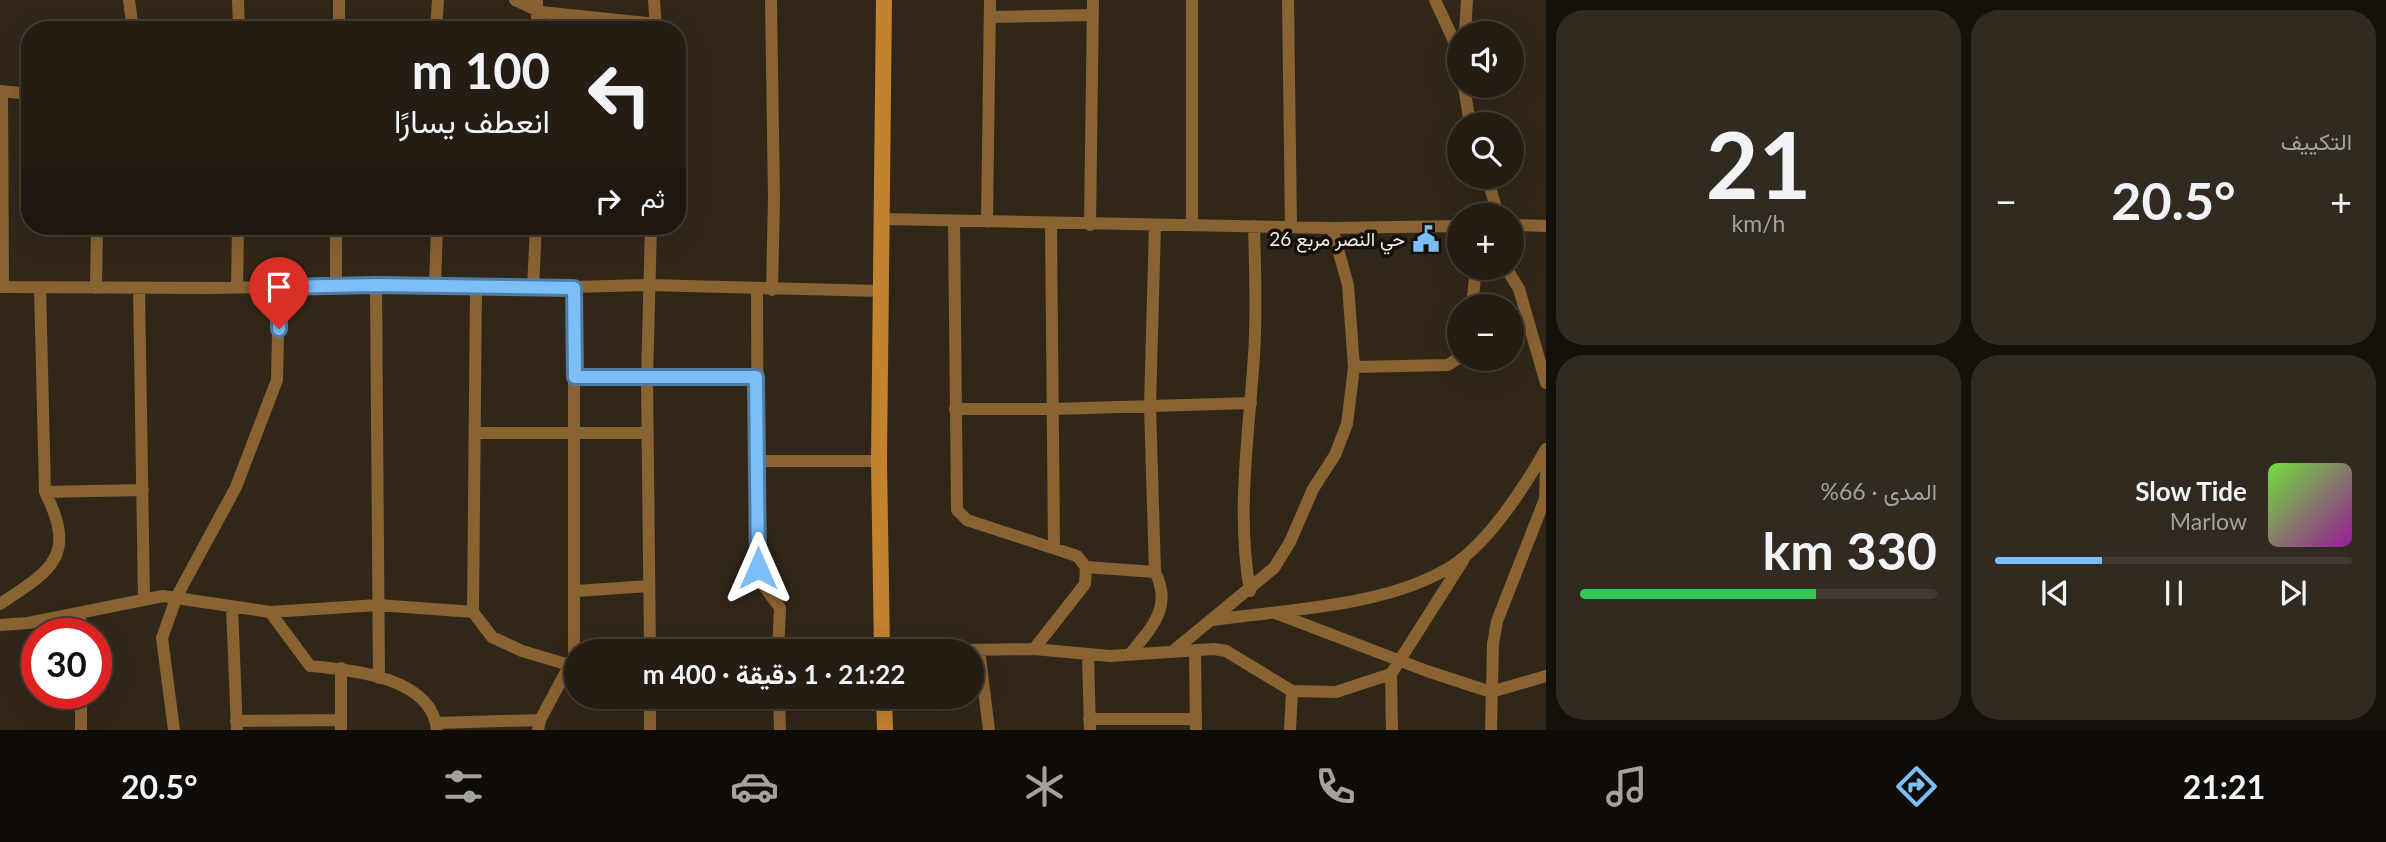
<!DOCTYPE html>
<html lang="ar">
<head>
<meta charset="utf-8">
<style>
  :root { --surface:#251d13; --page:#312a21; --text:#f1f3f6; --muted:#a3a2a0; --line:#423b33; --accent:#7bbef8 }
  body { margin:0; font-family:Lato,Vazirmatn,sans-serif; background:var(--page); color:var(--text); direction:rtl; height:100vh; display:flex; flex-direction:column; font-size:26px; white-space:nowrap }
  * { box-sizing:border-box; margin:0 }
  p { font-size:23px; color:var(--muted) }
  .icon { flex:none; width:38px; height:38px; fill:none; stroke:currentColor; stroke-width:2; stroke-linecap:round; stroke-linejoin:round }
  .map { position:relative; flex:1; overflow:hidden; direction:ltr }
  .drawer { display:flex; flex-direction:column; gap:10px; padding:10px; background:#14100a; width:840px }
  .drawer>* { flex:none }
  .hud { position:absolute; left:21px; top:21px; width:665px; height:214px; border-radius:28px; box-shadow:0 7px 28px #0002,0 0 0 2px var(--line); direction:rtl; background:#251d13; color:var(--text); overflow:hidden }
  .fabs { position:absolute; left:1447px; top:21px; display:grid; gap:14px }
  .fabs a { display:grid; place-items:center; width:77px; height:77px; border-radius:50%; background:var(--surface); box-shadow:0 7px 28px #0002,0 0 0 2px var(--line); font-size:35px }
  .speed { position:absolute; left:21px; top:618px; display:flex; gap:14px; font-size:35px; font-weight:700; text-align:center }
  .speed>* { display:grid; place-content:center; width:91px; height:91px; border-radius:50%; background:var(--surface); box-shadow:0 7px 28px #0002,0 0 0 2px var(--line); line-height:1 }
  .speed .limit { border:10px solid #d22; background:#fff; color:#111 }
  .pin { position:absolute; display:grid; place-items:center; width:60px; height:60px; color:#fff; margin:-72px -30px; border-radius:50% 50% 50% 0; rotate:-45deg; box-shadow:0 0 7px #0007 }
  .pin .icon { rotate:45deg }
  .me { position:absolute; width:77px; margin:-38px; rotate:0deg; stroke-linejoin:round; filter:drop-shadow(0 0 5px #0008) }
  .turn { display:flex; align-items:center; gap:24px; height:147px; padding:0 21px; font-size:32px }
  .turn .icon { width:91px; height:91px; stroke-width:2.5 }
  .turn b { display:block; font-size:49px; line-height:60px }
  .then { display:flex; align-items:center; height:66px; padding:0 21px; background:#0003; gap:14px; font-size:26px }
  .big { font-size:52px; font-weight:700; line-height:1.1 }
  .drawer .card { flex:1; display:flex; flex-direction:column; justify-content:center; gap:10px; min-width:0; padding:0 24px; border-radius:28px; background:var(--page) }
  .drawer .dial { align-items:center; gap:0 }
  .dial b { font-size:91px; line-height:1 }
  .song { display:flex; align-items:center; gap:21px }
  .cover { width:84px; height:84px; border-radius:10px; background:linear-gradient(135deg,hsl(100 70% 55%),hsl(300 70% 35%)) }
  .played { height:7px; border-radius:4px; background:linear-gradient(90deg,var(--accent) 30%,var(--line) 30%) }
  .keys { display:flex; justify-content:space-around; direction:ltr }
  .heat { display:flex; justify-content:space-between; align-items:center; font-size:38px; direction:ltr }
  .charge { height:10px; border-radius:5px; background:linear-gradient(90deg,#34c759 66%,var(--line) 0) }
  .drawer .tiles { flex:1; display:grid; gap:10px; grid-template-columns:repeat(2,1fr) }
  .trip { position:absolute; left:564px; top:639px; width:420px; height:70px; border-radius:35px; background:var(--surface); box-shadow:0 7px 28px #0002,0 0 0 2px var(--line); font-weight:700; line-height:70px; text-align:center; direction:rtl }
  .tabs { display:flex; height:112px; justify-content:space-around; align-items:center; background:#0f0c08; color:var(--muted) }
  .tabs .icon { width:49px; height:49px }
  .tabs .current { color:var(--accent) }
  .tabs b { font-size:32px; color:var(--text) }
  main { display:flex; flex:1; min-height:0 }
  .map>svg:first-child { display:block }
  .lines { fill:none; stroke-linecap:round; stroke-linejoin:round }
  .street { stroke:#8a6333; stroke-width:12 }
  .secondary { stroke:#c2822e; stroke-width:16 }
  .route-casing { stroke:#507ca1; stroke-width:18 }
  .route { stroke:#7bbef8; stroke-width:12 }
  .labels { text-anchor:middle; stroke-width:7; stroke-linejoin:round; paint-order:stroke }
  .poi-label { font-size:19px; fill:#f6efe6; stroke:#15100b; text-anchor:end }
</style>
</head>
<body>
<main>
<section class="drawer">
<div class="tiles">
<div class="card"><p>التكييف</p>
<div class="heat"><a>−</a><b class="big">20.5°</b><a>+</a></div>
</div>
<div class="card dial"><b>21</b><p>km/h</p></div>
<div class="card">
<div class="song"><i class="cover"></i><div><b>Slow Tide</b><p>Marlow</p></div></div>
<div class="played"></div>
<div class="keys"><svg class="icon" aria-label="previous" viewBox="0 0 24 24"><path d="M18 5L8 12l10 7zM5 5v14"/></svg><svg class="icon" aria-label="pause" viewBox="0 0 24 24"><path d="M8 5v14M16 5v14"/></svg><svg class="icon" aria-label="next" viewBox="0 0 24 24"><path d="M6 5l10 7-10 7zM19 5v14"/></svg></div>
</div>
<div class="card"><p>المدى · 66%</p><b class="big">330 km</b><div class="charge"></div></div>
</div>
</section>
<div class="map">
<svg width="1546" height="730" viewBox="0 0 1546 730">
  <rect width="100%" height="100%" fill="#312719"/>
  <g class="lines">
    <path class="street" d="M129,0L133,30
      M238,0L239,30
      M515,0L541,12L656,24
      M654,0L656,29
      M771,0L774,198L772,290
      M1192,0V224
      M1288,0L1291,227
      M1435,0L1460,54
      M990,17L1093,15
      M339,30V0
      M436,30L438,0
      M537,30V0
      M1465,33L1467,0
      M1464,86L1470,124
      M0,91L30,94
      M2,92L3,287
      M1487,177L1498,215
      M882,219L1332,228L1460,226
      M954,221L957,510L967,520L1077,556L1086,567L1085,584L1034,649
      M987,222L990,0
      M1051,225L1054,546
      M1090,225L1093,0
      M1512,225L1546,226
      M1506,268L1519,289L1546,383
      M336,285V226
      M376,285L379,678
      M0,287L209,288L376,285L533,288L648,285L881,291
      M435,287L437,226
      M96,288L97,226
      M139,288L144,599
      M237,288L238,226
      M533,288L536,226
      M757,290L758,568L761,582L780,608L778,651
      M1472,306L1476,268
      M1354,367L1448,365L1460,357
      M575,377H756
      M955,409H1053L1251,403
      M476,433H648
      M758,461H879
      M45,492L143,490
      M1086,567L1155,572
      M576,591L649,586
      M1250,591C1236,512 1249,434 1254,355C1257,312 1255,269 1254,226
      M0,604C50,571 78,557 45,492L40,287
      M232,607L237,730
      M270,612L310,666C352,670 432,677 437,730
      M473,612L476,288
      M80,613V634
      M1275,613L1427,671L1491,692L1546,676
      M1213,620C1288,609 1387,607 1452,566C1489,542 1525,486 1546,449
      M0,625L28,623L163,596L270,612L378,605L473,612L492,637L522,651L576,667
      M979,650L989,730
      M1195,650L1196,730
      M650,651L647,379L651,226
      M888,651L1034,649L1110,656L1214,649L1226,651L1292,691L1336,692L1391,674
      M1172,652L1274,568L1290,542L1313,489L1335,455L1347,424L1354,367L1348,285L1332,228
      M1130,654C1152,627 1173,607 1155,572L1150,406L1155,225
      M1088,655L1090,730
      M341,668V730
      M81,693V730
      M650,696V730
      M779,696L780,730
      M1089,719H1196
      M236,721L341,720
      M436,723L540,720
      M174,730L162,638L177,596L236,487L277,380L279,287
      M538,730L540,720L574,657V288
      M1290,730L1292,691
      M1392,730L1391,674L1464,559
      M1491,730L1493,644L1497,621L1545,499L1546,465"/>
    <path class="secondary" d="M882,651L879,461L884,0
      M884,696L885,730"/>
  </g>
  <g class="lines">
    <defs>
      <path id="route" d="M279,329V287L376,285L574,288L575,377H756L758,568"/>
    </defs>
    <use href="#route" class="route-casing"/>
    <use href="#route" class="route"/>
  </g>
  <defs>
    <symbol id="civic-bare" viewBox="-9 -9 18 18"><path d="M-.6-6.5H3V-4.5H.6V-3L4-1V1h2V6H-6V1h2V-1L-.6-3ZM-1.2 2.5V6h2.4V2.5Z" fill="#7bbef8" stroke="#15100b" stroke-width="2.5" paint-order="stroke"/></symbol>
  </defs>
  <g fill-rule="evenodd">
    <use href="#civic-bare" x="1407" y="220" width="38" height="38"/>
  </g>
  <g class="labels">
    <g class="poi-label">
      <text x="1405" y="246">حي النصر مربع 26</text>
    </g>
  </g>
</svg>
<div class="fabs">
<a><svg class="icon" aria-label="sound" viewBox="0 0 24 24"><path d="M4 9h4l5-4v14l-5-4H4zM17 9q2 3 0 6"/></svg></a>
<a><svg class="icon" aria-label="search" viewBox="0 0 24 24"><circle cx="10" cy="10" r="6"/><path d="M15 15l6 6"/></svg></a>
<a>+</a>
<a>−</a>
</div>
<div class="speed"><div class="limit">30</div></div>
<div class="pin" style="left:279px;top:329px;background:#d93025"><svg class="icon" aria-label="arrive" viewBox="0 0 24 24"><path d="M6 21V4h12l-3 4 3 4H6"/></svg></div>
<svg class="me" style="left:758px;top:568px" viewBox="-20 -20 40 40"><path d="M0-17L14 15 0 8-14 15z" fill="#7bbef8" stroke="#fff" stroke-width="4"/></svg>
<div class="trip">21:22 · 1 دقيقة · 400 m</div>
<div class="hud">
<div class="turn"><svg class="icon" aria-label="left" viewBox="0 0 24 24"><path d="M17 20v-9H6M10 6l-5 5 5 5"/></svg><div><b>100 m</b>انعطف يسارًا</div></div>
<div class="then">ثم<svg class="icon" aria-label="right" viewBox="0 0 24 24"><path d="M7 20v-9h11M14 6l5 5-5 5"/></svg></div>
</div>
</div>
</main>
<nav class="tabs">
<b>21:21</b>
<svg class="icon current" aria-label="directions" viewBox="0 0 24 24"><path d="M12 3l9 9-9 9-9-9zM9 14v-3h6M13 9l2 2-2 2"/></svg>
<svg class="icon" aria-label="music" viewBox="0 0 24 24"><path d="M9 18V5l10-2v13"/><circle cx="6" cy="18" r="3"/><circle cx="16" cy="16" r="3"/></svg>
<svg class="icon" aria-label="phone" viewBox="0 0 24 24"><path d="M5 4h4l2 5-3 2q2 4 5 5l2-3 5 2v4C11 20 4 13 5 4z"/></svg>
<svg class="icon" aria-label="climate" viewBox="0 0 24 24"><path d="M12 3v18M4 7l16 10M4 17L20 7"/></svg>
<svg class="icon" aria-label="car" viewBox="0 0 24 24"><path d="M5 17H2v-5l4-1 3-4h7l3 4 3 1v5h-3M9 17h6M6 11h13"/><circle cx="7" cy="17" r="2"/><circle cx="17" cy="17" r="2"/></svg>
<svg class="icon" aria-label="filters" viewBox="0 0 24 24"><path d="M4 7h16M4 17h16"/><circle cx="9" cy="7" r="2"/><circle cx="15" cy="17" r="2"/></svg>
<b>20.5°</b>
</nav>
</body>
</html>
